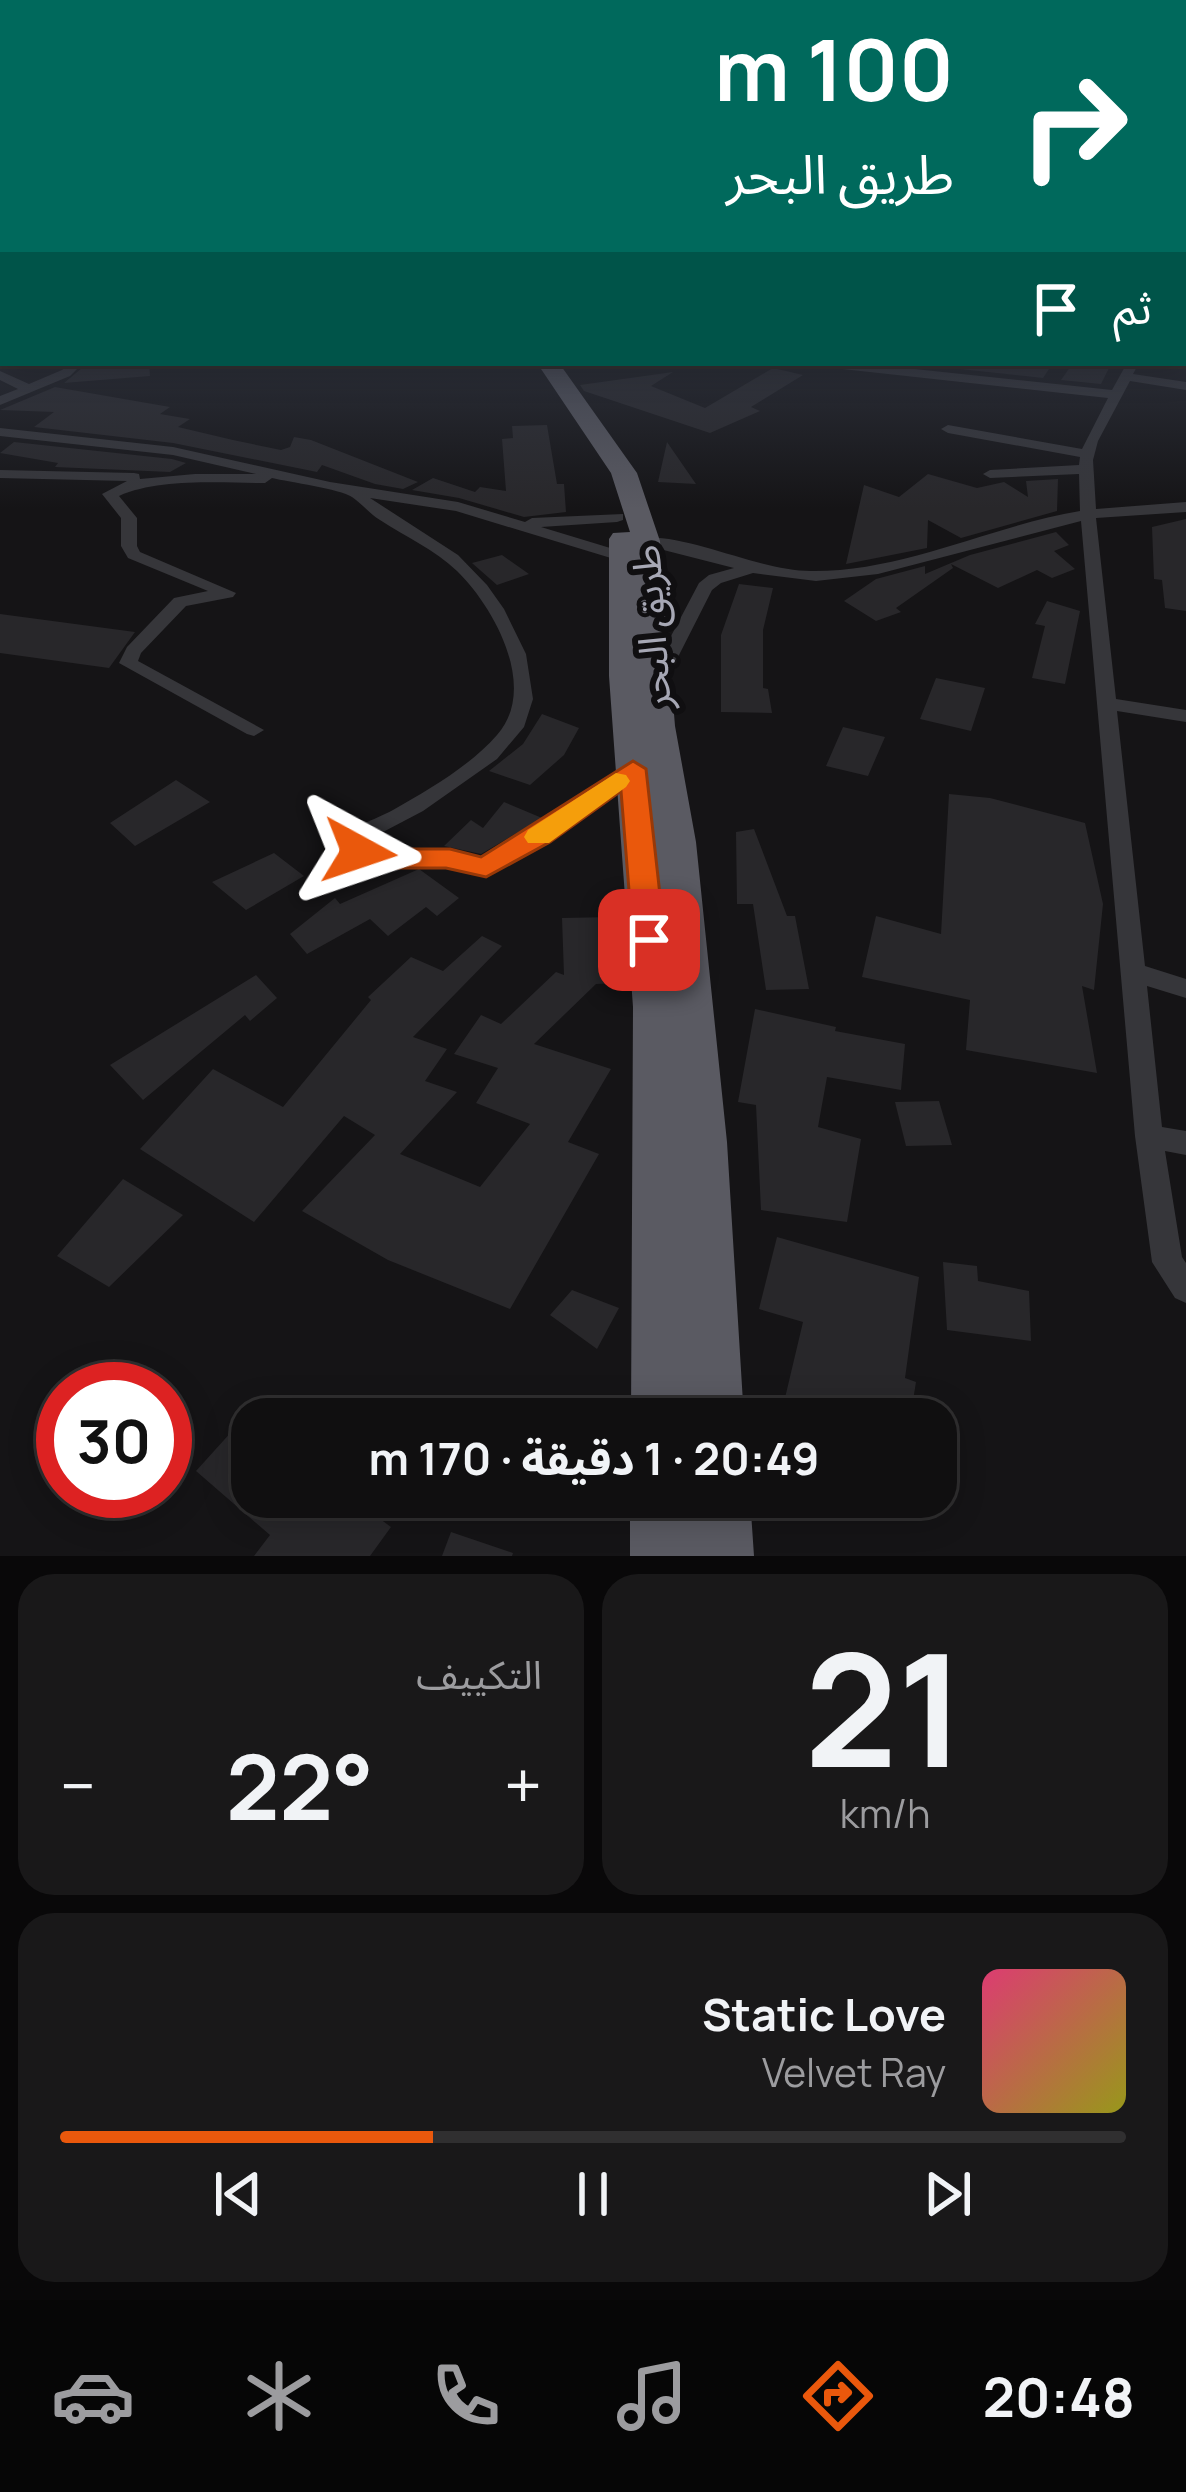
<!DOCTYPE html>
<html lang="ar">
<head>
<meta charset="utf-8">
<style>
  :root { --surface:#100f10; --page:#191819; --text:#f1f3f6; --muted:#9c9c9f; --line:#302f30; --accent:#ea580c }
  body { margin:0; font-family:Manrope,"Noto Sans Arabic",sans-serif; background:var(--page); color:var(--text); direction:rtl; height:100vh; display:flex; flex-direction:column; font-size:45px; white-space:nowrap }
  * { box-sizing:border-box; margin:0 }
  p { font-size:39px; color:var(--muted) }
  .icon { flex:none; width:66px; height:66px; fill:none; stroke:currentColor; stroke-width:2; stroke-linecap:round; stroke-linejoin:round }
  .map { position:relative; height:1556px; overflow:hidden; direction:ltr }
  .drawer { display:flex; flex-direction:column; gap:18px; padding:18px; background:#090809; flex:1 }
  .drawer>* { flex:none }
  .banner { position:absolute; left:0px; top:0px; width:1188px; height:366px; box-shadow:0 6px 30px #0003,0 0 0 3px var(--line); direction:rtl; background:#00695c; color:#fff; overflow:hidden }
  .speed { position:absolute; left:36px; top:1362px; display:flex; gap:24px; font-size:60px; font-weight:700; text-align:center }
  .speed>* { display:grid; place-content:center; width:156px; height:156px; border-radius:50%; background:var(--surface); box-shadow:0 6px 30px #0003,0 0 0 3px var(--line); line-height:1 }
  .speed .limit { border:18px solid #d22; background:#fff; color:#111 }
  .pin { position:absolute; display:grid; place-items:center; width:102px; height:102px; color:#fff; margin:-51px; border-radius:24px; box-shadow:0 6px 18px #0006 }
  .me { position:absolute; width:132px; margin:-66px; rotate:95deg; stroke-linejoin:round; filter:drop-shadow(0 0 9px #0008) }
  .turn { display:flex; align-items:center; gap:42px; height:252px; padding:0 36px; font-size:54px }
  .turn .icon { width:156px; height:156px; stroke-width:2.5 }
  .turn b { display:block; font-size:84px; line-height:102px }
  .then { display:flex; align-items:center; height:114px; padding:0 36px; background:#0003; gap:24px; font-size:45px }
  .big { font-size:90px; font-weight:700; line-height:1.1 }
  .drawer .tile { flex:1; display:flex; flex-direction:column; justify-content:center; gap:18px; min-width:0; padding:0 42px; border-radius:36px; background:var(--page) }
  .drawer .dial { align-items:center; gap:0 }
  .dial b { font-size:156px; line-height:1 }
  .song { display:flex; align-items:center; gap:36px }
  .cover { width:144px; height:144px; border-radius:18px; background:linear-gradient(135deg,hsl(340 70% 55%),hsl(60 70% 35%)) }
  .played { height:12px; border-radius:6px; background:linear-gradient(90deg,var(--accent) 35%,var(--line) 35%) }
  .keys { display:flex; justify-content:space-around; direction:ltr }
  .heat { display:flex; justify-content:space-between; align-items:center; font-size:66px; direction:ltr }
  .drawer .tiles { flex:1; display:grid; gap:18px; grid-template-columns:1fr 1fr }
  .tile:last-child { grid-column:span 2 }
  .trip { position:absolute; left:231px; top:1398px; width:726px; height:120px; border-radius:36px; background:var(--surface); box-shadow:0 6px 30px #0003,0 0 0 3px var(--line); font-weight:700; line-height:120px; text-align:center; direction:rtl }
  .tab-bar { display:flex; height:192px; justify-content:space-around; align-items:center; background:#060606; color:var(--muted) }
  .tab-bar .icon { width:84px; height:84px }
  .tab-bar .on { color:var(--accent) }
  .tab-bar b { font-size:54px; color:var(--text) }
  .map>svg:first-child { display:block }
  .building { fill:#28272a }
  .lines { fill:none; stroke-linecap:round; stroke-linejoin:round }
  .minor { fill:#36363a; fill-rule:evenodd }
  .trunk { fill:#5a5a62; fill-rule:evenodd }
  .route { fill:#ea580c; stroke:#983908; stroke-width:3 }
  .slow { fill:#f59e0b }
  .labels { text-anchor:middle; stroke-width:12; stroke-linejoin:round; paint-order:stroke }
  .street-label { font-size:39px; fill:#a7a8b5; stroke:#100f11 }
</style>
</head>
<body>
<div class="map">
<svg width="1186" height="1556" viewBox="0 0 1186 1556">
  <rect width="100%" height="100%" fill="#151416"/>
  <path class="building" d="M88,363H149L150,376L64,383Z
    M961,363H1012L1049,369L1043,378L960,369Z
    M1073,363H1089L1110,366L1101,384L1061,380Z
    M773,368L803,375L751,407L760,411L710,433L584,391L580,385L673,372L651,386L705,408Z
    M55,387L170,407L160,414L190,419L178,427L233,440L281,450L290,447L294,437L311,440L418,482L403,489L375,484L322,465L317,472L173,443L34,427L54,412L0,410Z
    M547,425L557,484H564L566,512L524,517L459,498L412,490L433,478L475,492L480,487L506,491L502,439L513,438L512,426Z
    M14,442L172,459L186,463L170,472L55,467L58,463L0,453Z
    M667,442L696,484L658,482Z
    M928,474L977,488L1004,482L1028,497L1026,481L1058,479L1057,511L961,538L928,520L927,548L846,564L864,485L899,497Z
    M1186,519V611L1165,608L1162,580L1154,579L1152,527Z
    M1056,532L1069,545L1054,551L1075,569L1052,578L1037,570L998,588L951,564L953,568L896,608L901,612L876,621L844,601L876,579L925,566V574L970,555Z
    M502,555L529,574L497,585L472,563Z
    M739,584L773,588L763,630V688L768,689L772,713L721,712V635Z
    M1047,601L1080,611L1065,684L1032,678L1045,626L1035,624Z
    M0,614L135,632L109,668L0,653Z
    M936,678L985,688L971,731L920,719Z
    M542,714L579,728L564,755L530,785L489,771L523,744Z
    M843,727L885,737L868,776L826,766Z
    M176,780L210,802L135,846L110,823Z
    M949,794L990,798L1085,823L1103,904L1094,990L1082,986L1097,1073L966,1050L970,1000L862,977L876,916L941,934Z
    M504,802L542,818L481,854L444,846L471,820L483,828Z
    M754,829L787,916H795L809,989L766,990L753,904H737L736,832Z
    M274,853L304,876L246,910L212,882Z
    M419,869L459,898L437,916L426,907L388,936L370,919L307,954L290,934L335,898L340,904Z
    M613,917L618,983L596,984L534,1044L611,1069L568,1142L599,1154L510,1309L388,1260L302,1211L375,1135L344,1116L254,1222L140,1149L213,1069L283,1107L371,1000L368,997L411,957L443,971L482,936L502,946L413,1037L447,1049L425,1081L457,1092L400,1154L480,1187L530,1124L476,1103L498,1068L454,1054L481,1015L501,1024L556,972L564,975L562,918Z
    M256,975L277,998L250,1021L245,1015L143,1100L110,1065Z
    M755,1009L836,1027L835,1031L905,1044L901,1090L827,1077L818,1127L861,1139L847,1222L761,1210L756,1105L738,1102Z
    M939,1101L952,1145L906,1146L895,1102Z
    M123,1179L183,1215L109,1287L57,1256Z
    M777,1237L919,1277L905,1378L916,1382L910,1419H780L803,1322L759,1309Z
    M943,1262L977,1266L978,1281L1029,1291L1031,1341L947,1330Z
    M572,1290L619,1308L597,1349L550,1315Z
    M252,1409V1497H350L391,1527L370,1556H254L270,1535L196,1471Z
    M451,1532L513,1553L512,1556H442Z"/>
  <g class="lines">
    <path class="minor" d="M70,363H83L70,376L0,405V396L18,389L0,380V371L29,384L62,370Z
      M818,363H858L1112,390L1127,363H1139L1133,374L1186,382V390L1130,381L1098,441L1093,460L1096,509L1186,502V512L1096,518L1116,699L1186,710V722L1117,711L1145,966L1186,979V998L1147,986L1162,1127L1186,1131V1155L1165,1151L1182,1257L1186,1263V1303L1175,1298L1152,1262L1135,1136L1081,521L878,574L816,581L753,573L721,583L712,590L678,657L663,675H649L647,671L661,655L699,583L709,575L734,568L640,544V538C688,533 755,570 811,571C904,572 990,526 1080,511L1079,474L990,478L983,474L990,470L1079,465L1080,457L948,433L941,429L948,425L1082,449L1108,398L824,367Z
      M0,428L173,447L330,482L458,502L525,522L532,518L623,514V520L617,522L541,527L630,554V560L624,562L456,511L370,498L458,555L487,585L504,609L526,654L533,699L524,727L497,759L423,811L364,842L380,850L437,849L482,859L532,830L626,765H640L643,769C625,789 513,868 489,874C475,877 458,867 444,865C407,860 366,877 339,843C352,825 373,821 393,810C428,790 470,766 497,735C539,688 494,607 457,571C435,550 406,537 380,520C370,514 362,504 352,497C340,489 289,482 272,478L265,483C222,483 159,478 119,496L137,518V546L140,552L236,593L233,597L186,606L141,653L138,661L264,730L254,736L247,734L119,663L127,647L174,598L208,591L128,558L121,546V518L102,494L127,481L0,478V470L134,473L139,474L140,479L195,474H256L173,455L0,436Z"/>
    <path class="trunk" d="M537,363H559L637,473L660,541L675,726L696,842L727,1142L744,1419H631L633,1007L609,676V539L613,533L630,532L611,473Z
      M630,1497H750L754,1556H630Z"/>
  </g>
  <linearGradient id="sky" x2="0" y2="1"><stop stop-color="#0c0b0c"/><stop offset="0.57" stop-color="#353a47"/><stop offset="1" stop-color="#353a47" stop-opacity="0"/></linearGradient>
  <rect width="1186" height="509" fill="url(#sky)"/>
  <path class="route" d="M633,761L646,769L665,940L660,948H638L633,940L621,791L550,842L486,877L446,868H380L349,859L345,852L359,843L381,849H450L481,857Z"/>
  <path class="slow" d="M616,773L626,775L630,781L626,787L549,843H528L524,837L528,830Z"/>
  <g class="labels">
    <g class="street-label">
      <text transform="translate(651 627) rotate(-94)" y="14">طريق البحر</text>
    </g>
  </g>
</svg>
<div class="speed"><div class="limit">30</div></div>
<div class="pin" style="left:649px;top:940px;background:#d93025"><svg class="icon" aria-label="arrive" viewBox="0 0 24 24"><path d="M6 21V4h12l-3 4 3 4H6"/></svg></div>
<svg class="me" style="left:359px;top:852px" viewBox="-20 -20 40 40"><path d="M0-17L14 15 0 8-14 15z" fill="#ea580c" stroke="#fff" stroke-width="4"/></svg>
<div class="trip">20:49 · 1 دقيقة · 170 m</div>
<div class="banner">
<div class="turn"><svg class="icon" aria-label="right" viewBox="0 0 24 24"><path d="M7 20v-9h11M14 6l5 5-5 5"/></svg><div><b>100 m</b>طريق البحر</div></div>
<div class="then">ثم<svg class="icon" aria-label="arrive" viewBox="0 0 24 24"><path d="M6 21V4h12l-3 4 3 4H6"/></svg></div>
</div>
</div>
<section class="drawer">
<div class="tiles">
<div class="tile dial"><b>21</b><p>km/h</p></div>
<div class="tile"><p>التكييف</p>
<div class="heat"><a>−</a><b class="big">22°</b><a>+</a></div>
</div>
<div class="tile">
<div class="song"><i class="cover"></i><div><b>Static Love</b><p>Velvet Ray</p></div></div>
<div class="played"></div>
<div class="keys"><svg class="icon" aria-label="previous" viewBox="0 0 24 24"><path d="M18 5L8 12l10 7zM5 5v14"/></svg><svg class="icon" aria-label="pause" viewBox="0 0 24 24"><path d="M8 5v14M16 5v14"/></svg><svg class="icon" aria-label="next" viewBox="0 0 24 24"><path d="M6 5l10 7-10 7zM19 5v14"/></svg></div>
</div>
</div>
</section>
<nav class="tab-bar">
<b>20:48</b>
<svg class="icon on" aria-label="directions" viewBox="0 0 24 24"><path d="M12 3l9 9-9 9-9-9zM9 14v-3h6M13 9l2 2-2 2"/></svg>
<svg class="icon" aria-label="music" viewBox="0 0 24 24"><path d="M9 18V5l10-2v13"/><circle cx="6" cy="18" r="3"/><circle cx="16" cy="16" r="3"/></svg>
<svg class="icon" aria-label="phone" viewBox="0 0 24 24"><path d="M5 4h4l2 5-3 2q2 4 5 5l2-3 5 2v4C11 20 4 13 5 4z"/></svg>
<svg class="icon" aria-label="climate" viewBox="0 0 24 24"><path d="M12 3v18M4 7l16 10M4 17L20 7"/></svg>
<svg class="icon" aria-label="car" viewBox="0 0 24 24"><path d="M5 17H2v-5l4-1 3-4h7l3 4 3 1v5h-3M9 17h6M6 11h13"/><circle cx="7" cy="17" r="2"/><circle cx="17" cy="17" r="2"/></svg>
</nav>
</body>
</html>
